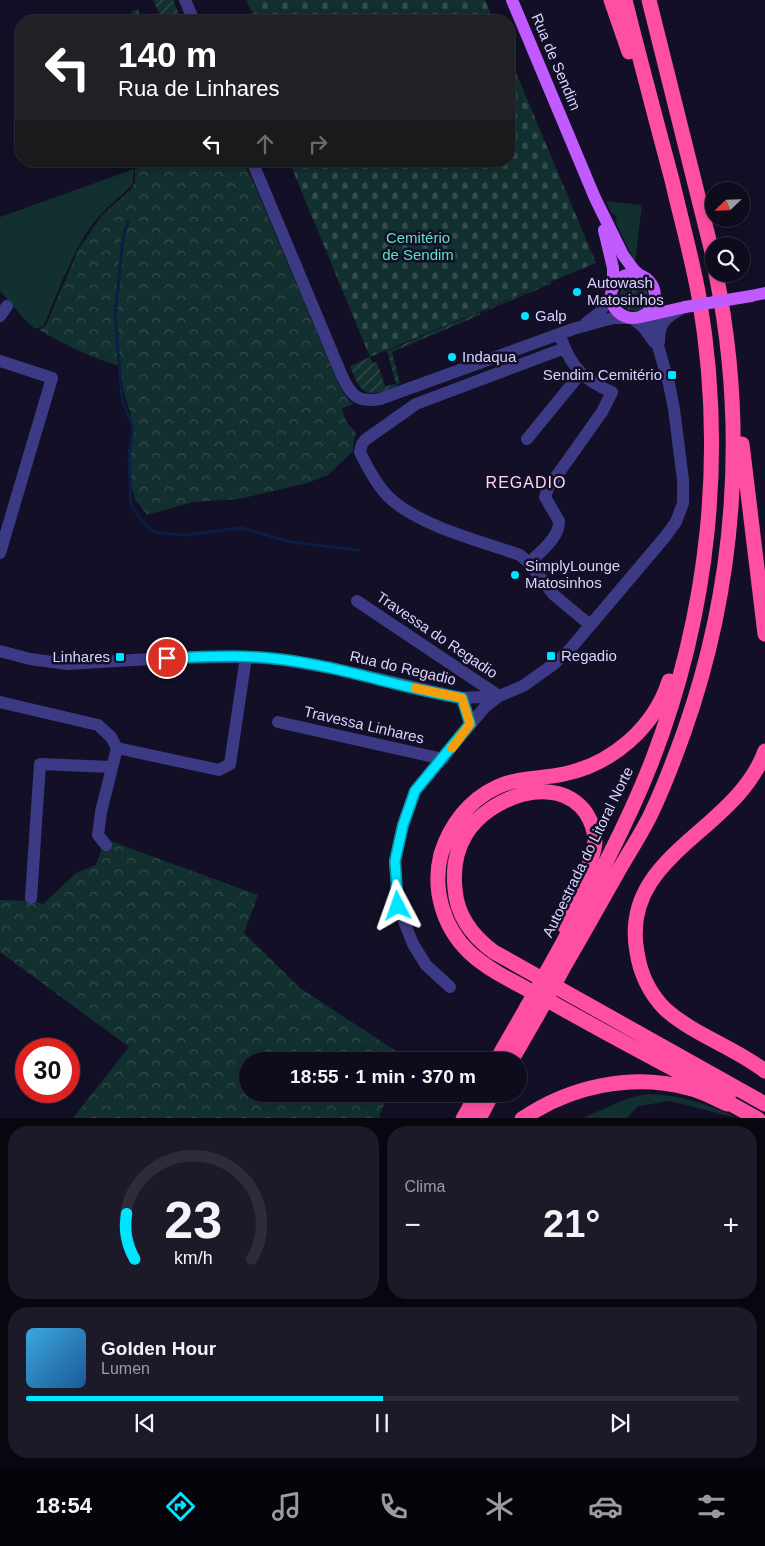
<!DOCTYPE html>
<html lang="pt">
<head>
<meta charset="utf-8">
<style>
  :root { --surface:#0e0b1c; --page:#1c1929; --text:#f1f3f6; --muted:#9b9ba3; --line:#2e2b3b; --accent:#00e5ff }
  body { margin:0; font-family:Helvetica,sans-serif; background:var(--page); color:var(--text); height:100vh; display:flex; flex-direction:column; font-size:19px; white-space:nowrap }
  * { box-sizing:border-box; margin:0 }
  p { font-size:16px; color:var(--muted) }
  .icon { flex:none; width:28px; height:28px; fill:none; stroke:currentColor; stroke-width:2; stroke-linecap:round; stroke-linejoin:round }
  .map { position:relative; height:1118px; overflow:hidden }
  .sheet { display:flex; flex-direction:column; gap:8px; padding:8px; background:#08060f; flex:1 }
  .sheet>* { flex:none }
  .banner { position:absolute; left:15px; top:15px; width:500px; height:152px; border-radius:20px; box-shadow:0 2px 12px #0003,0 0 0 1px var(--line); background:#202124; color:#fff; overflow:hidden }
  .needle { width:32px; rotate:247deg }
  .fabs { position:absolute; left:705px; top:182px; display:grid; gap:10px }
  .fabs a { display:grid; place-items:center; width:45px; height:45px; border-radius:50%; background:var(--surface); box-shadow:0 2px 12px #0003,0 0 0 1px var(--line); font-size:25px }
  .speed { position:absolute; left:15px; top:1038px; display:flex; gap:10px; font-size:25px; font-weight:700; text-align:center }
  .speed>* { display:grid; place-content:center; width:65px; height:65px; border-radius:50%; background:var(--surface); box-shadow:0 2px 12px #0003,0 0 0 1px var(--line); line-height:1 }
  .speed .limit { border:8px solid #d22; background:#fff; color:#111 }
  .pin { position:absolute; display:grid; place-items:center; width:42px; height:42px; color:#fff; margin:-21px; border:2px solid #fff; border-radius:50%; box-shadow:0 1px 5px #0007 }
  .me { position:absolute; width:55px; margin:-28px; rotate:356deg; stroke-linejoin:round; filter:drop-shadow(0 0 4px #0008) }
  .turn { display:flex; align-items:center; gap:18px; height:105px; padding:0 20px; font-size:22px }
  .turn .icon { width:65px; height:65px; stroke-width:2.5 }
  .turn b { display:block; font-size:35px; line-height:42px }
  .lanes { display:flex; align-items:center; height:48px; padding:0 20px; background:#0003; justify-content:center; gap:25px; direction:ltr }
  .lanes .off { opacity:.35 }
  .big { font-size:38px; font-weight:700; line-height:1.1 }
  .sheet .card { flex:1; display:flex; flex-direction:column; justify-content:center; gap:8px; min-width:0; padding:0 18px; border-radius:20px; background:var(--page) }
  .sheet .dial { align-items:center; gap:0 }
  .dial svg { height:130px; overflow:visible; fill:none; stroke:var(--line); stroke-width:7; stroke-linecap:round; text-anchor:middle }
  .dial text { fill:var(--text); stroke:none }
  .song { display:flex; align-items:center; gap:15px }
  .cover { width:60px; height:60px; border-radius:8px; background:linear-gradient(135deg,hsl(200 70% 55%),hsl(210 70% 35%)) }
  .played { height:5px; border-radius:2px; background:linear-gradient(90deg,var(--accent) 50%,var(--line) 50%) }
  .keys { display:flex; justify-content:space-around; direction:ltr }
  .heat { display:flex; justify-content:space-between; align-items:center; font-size:28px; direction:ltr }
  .sheet .tiles { flex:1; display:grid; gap:8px; grid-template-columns:1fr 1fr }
  .card:last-child { grid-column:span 2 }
  .trip { position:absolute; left:239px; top:1052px; width:288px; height:50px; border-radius:25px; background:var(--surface); box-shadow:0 2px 12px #0003,0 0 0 1px var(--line); font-weight:700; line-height:50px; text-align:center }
  .tab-bar { display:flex; height:80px; justify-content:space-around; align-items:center; background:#06040b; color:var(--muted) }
  .tab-bar .icon { width:35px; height:35px }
  .tab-bar .active { color:var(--accent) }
  .tab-bar b { font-size:22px; color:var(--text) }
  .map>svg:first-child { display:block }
  .grass { fill:#12302f }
  .forest { fill:url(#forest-crowns) }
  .cemetery { fill:url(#cemetery-stones) }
  .garden { fill:url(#garden-furrows) }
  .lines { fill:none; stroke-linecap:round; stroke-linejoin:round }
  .stream { stroke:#0a1f44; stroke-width:3 }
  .minor { stroke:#3d3a85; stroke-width:12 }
  .major { stroke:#c25bff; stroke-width:12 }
  .highway { stroke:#ff4fa3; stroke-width:15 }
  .major-bridge { stroke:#c25bff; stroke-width:12 }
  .highway-bridge { stroke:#ff4fa3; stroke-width:15 }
  .route-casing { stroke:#0095a6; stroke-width:12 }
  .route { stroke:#00e5ff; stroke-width:9 }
  .slow { stroke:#f59e0b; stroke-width:9 }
  .poi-dot { fill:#00e5ff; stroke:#130f26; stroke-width:2 }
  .labels { text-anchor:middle; stroke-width:5; stroke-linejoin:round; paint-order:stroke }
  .street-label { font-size:15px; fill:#d9d4ff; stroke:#130f26 }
  .park-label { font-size:15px; fill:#5fe0c0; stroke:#130f26 }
  .poi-label { font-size:15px; fill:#d9d4ff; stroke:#130f26; text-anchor:start }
  .neighbourhood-label { font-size:16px; letter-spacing:1px; fill:#ffd6f0; stroke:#130f26 }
</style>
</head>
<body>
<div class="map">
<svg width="765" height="1119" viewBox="0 0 765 1119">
  <defs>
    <pattern id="forest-crowns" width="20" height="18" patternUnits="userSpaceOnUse" patternTransform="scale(1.25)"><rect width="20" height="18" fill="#12302f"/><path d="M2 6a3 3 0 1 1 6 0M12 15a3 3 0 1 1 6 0" fill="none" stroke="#344d4e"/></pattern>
    <pattern id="cemetery-stones" width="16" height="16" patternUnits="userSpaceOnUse" patternTransform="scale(1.25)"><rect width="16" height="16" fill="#12302f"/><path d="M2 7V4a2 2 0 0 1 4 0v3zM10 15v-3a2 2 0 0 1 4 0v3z" fill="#344d4e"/></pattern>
    <pattern id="garden-furrows" width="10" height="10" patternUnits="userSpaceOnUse" patternTransform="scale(1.25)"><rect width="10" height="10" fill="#12302f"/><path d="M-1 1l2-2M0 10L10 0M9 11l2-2" fill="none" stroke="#344d4e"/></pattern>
  </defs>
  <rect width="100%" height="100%" fill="#130f26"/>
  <path class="grass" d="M134,169L133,183L130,187L101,214L88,230L77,249L63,279L44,325L39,328H34L25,320L0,291V217Z
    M606,201L642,205L635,263L615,221L617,219L614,213L612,214Z
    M647,1094C678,1094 709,1104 737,1118L670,1101L638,1106L627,1118H582L629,1098Z"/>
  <path class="forest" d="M158,161H239L246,168L252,179L340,387L348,400L353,404L342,409L347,423L357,434L354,439L353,451L328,475L307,483L239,499L193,502L147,515L135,499L130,480L129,463L132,436L131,415L124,393L120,366C91,358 65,345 39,330L46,325L78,250L102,215L131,189L135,182V169Z
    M105,839L258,895L244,933L300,988L405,1057L403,1061H248V1094H389L379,1116L381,1118H73L129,1047L0,952V900L32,901L43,904L76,873L96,865Z"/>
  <path class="cemetery" d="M246,0H485L494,21H256Z
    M509,56L596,263L370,357L289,161H509Z"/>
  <path class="garden" d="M153,0H173L182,21H171L169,14L154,19L155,21H134L131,12L138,9L142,19L159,13Z
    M551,282V284L480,313V315L392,352L400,383L396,385L397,387C366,397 362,397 350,366L370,357L373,363L377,362L385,386L396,384L387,351Z
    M620 297a14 14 0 1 1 28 0a14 14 0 1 1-28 0Z"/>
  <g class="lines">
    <path class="stream" d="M128,221L123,238L115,315L122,399L133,428L129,456L131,504L141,520L154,532L185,535L241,528L291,542L358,550"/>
    <path class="minor" d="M185,0L194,21
      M252,161L342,376C351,395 357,403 380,399L573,329L613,318H629
      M0,316L7,306
      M632,318L644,328L654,342
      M586,323L599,313L611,296
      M659,342C659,321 667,317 683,308
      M565,348L416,404L365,440L362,444L360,452C368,469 378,488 392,500C423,527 481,541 520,555L529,563L554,595L590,625
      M0,361L52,378L0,553
      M527,439L581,373
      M529,563C540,552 560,537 559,521L545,497L548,488L602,412L612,392C587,382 571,367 562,341
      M357,601L499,696
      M0,651L30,659L67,664L167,658L246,657L278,659L332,668L462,698L499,696L523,686L554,664L571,648L665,537L676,522L683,503V480L674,409L669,384L654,332L651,308
      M462,698L471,724
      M0,702L98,725L111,737L117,748L101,812L98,835L106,845
      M278,722L443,759
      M117,748L219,770L230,764L246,657
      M31,898L40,764L111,767
      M450,987L426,965L413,944L398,906L395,861L403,825L415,791L485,707L499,696"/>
    <path class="major" d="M512,0L595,198L623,255L634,270L641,276
      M604,230L613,268V288
      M611 296a22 22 0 1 1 44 0a22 22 0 1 1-44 0Z
      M751,296L765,293
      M641,317L685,307"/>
    <path class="highway" d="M611,0L629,52
      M649,0L714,260
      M742,444L765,634
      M669,681C654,728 612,764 564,774C541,779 518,777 497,787C469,800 450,825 441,854C432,889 443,927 469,952C489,971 518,984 542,997C603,1032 666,1065 728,1098L731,1104
      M765,751C736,832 619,855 637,952C640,973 650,994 665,1009C694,1035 734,1047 765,1071
      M565,927C567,919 567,909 571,901C578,882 594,863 595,841C595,831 591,821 586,813C556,771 488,798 466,834C456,850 453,870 455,889C457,916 472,936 494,952L765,1104
      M554,959C589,895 625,830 652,761C709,613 726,454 699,297C692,258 681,219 672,180C656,120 640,60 625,0
      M566,963C584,932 602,900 620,868C630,851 641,834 650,816C663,789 674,760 684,732C736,585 747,427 716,274
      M496,1061L527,1007
      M511,1061L537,1016
      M463,1119L477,1094
      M479,1119L492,1094
      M522,1119C570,1086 632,1073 688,1088C702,1091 714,1098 727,1104H731L758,1119"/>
    <path class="major-bridge" d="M685,307L751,296"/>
    <path class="highway-bridge" d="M527,1007L554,959
      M537,1016L566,963"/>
  </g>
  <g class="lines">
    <defs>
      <path id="route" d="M167,658C203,657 241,654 278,659C340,666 400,688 462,698L470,724L415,791L403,825L395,861L398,906"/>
    </defs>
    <use href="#route" class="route-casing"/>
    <use href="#route" class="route"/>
    <path class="slow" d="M415,688L462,698L470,724L452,748"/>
  </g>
  <g class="poi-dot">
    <circle cx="577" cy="292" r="5"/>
    <circle cx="525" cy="316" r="5"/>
    <circle cx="452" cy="357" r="5"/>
    <rect x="667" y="370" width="10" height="10" rx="2.5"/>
    <circle cx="515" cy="575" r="5"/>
    <rect x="546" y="651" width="10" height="10" rx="2.5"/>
    <rect x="115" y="652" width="10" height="10" rx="2.5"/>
  </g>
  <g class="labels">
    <g class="street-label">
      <text transform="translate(556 62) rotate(67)" y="5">Rua de Sendim</text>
      <text transform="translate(437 635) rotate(34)" y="5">Travessa do Regadio</text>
      <text transform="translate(403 668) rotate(13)" y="5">Rua do Regadio</text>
      <text transform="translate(364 725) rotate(13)" y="5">Travessa Linhares</text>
      <text transform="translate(588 852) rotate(-64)" y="5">Autoestrada do Litoral Norte</text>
    </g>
    <g class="park-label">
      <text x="418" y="243">Cemitério<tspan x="418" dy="17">de Sendim</tspan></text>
    </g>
    <g class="poi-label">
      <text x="587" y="288">Autowash<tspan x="587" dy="17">Matosinhos</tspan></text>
      <text x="535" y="321">Galp</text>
      <text x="462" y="362">Indaqua</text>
      <text x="662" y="380" text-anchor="end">Sendim Cemitério</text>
      <text x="525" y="571">SimplyLounge<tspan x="525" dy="17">Matosinhos</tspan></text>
      <text x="561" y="661">Regadio</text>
      <text x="110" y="662" text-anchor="end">Linhares</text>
    </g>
    <g class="neighbourhood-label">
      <text x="526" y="488">REGADIO</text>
    </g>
  </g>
</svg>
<div class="fabs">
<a><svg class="needle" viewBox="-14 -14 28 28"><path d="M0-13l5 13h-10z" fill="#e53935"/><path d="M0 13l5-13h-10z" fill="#9b9ba3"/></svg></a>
<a><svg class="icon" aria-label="search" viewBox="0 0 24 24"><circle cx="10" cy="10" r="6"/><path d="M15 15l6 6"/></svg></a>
</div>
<div class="speed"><div class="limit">30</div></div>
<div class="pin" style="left:167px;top:658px;background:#d93025"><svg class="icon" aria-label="arrive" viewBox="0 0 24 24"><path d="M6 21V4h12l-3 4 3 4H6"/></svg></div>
<svg class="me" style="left:398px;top:906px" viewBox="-20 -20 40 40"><path d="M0-17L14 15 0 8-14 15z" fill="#00e5ff" stroke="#fff" stroke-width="4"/></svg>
<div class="trip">18:55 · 1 min · 370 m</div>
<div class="banner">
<div class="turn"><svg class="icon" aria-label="left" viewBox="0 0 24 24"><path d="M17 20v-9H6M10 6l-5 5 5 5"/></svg><div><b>140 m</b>Rua de Linhares</div></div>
<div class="lanes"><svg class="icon" aria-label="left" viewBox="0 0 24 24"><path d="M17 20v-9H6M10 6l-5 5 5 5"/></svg><svg class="icon off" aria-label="ahead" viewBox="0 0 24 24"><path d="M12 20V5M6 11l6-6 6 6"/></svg><svg class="icon off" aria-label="right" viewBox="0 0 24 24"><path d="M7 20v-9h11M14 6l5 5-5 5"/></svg></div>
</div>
</div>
<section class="sheet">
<div class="tiles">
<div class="card dial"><svg viewBox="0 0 100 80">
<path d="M14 69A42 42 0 1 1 86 69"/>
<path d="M14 69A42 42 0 0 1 9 41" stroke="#00e5ff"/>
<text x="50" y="56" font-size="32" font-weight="700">23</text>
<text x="50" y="72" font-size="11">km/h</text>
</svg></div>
<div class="card"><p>Clima</p>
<div class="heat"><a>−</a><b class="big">21°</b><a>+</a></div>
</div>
<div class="card">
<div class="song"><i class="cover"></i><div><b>Golden Hour</b><p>Lumen</p></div></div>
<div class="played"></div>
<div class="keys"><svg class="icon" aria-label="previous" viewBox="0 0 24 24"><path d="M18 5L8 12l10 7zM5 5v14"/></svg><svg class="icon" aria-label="pause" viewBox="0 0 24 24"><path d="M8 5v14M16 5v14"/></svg><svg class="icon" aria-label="next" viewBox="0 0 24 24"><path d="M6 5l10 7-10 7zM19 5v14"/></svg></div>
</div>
</div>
</section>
<nav class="tab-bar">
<b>18:54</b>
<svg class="icon active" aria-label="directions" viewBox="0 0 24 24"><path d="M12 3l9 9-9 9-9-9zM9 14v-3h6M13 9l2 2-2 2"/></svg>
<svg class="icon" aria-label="music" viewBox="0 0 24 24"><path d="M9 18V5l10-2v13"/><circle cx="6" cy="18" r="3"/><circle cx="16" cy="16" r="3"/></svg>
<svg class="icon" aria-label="phone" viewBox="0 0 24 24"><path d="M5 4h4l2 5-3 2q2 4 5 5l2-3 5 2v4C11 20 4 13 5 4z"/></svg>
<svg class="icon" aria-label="climate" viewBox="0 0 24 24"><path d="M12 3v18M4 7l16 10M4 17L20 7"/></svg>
<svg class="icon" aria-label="car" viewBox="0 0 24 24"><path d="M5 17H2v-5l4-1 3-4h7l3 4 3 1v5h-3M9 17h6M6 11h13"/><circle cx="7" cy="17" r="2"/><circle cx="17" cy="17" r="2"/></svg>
<svg class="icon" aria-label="filters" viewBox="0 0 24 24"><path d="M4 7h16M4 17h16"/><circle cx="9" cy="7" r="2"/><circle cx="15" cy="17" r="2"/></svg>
</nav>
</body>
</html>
